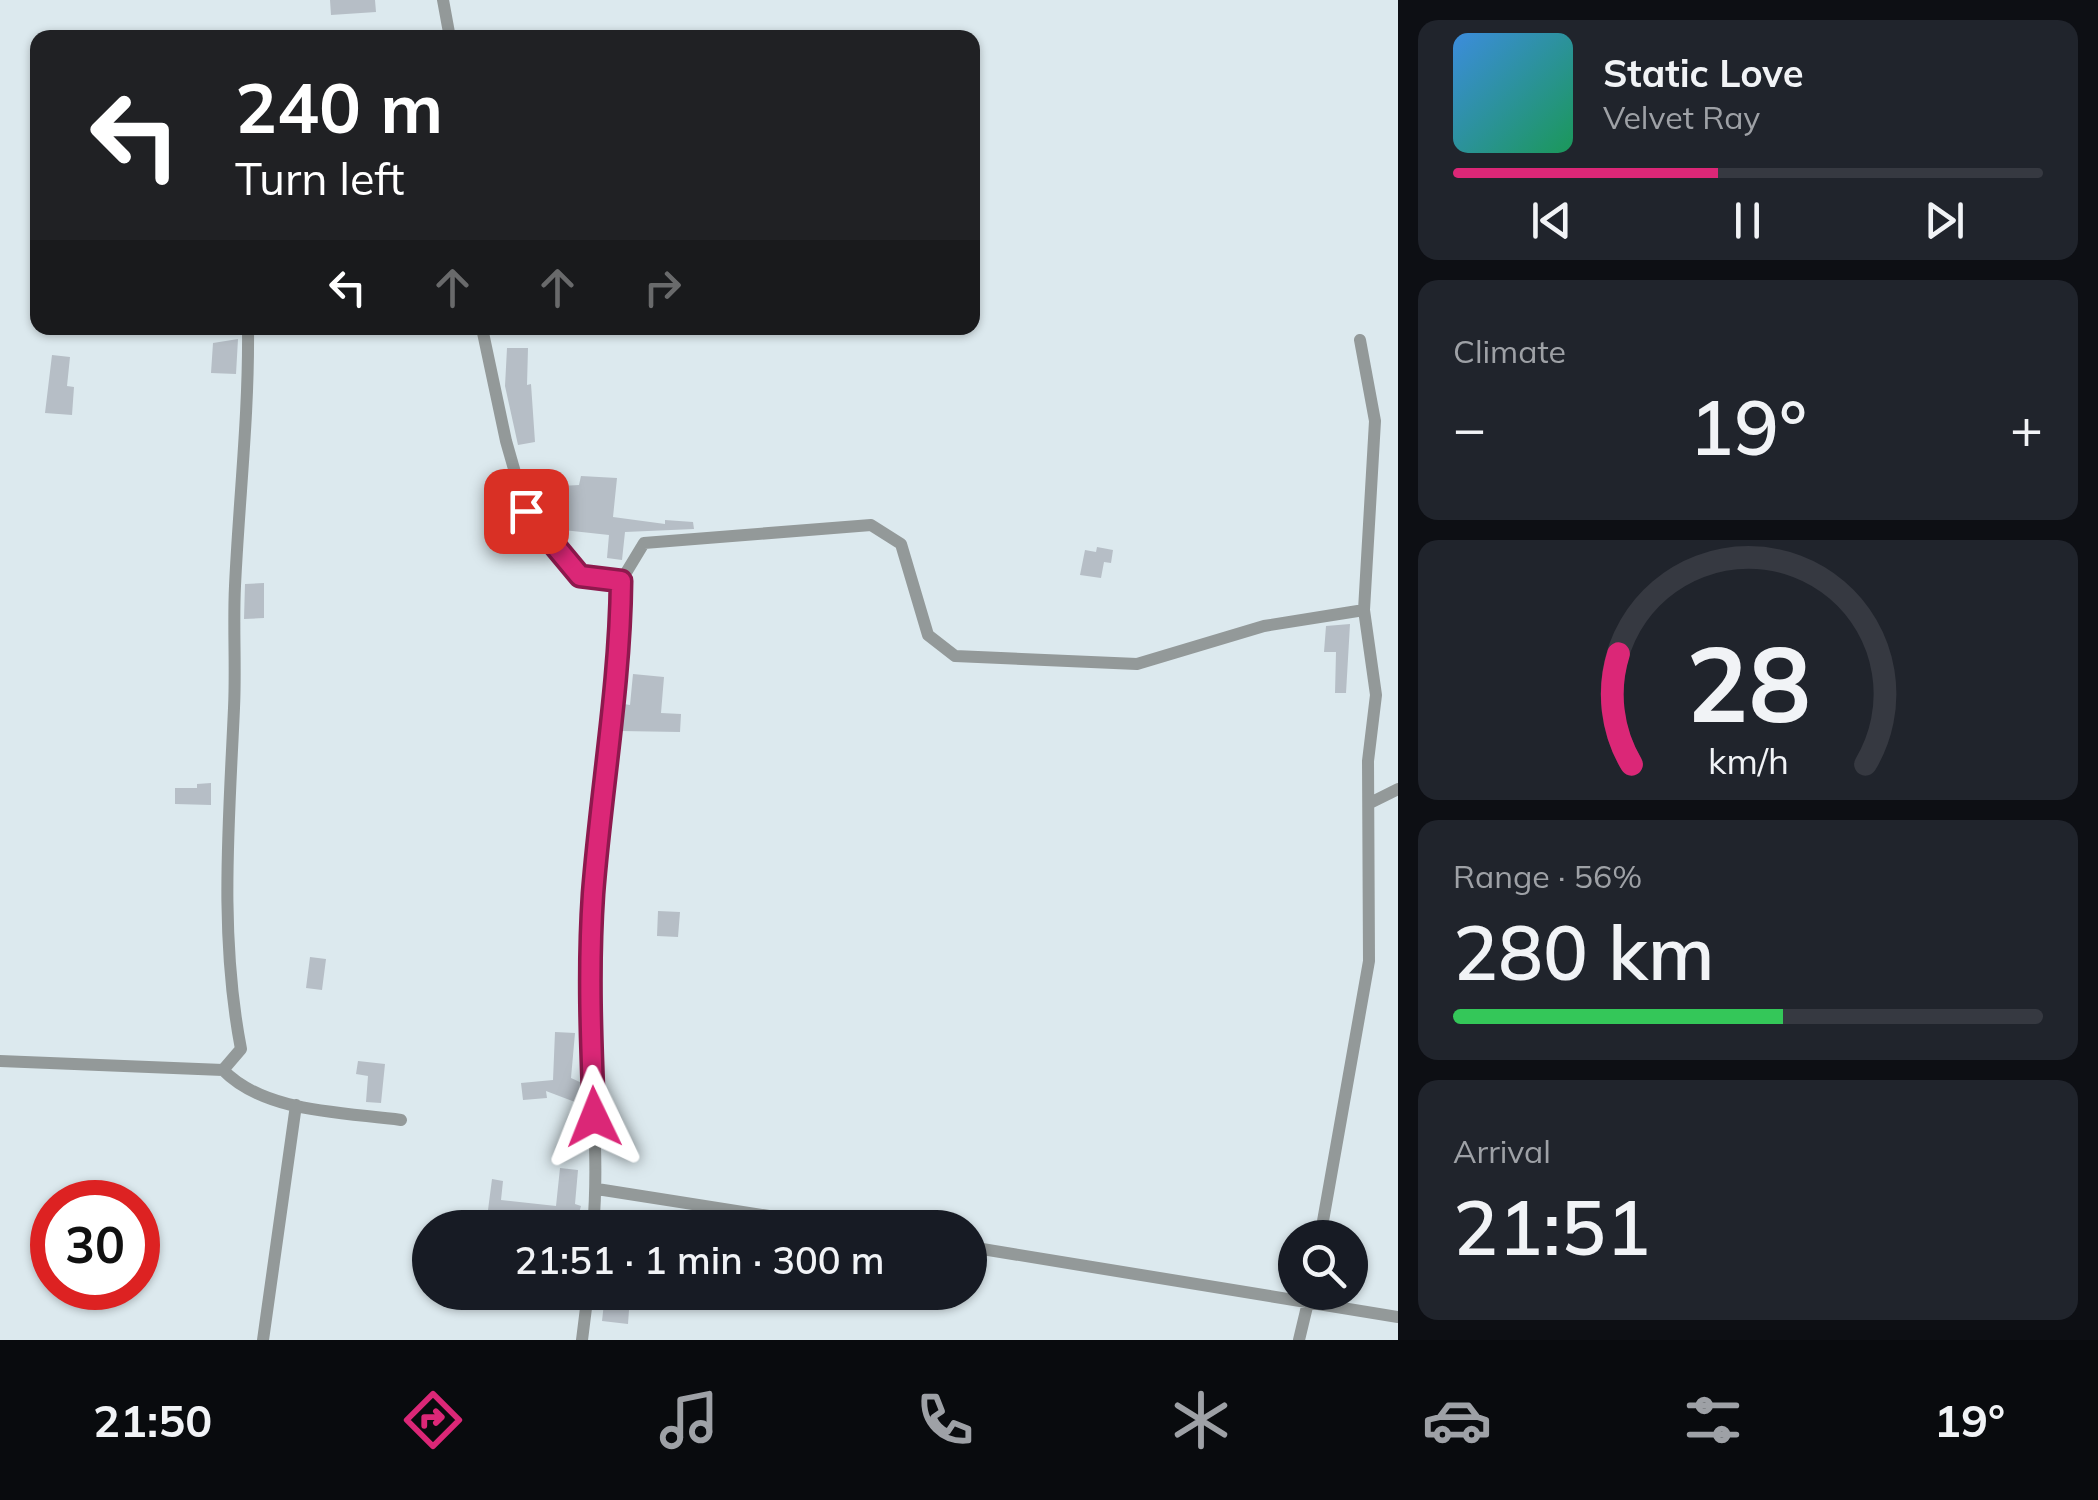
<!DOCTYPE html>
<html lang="en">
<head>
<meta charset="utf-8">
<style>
  :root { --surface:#171b24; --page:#20242c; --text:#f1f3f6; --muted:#9ea1a6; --line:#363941; --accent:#db2777 }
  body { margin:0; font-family:Mulish,sans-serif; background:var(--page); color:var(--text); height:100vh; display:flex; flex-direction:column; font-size:38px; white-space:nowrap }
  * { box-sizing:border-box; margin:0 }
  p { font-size:32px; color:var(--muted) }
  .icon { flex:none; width:55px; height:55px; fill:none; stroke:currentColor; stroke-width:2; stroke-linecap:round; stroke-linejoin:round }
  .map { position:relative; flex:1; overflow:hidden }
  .drawer { display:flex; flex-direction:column; gap:20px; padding:20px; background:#0d0f14; width:700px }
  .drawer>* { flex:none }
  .guide { position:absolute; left:30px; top:30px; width:950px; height:305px; border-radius:20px; box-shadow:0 2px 8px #0004; background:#202124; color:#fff; overflow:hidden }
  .tools { position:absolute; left:1278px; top:1220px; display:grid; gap:20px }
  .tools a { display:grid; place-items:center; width:90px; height:90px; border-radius:50%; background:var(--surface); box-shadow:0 2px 8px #0004; font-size:50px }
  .speed { position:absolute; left:30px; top:1180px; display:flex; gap:20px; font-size:50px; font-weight:700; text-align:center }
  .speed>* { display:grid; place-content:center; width:130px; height:130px; border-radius:50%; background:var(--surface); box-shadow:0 2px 8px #0004; line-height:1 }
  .speed .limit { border:15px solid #d22; background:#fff; color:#111 }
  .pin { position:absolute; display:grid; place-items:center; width:85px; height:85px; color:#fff; margin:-42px; border-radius:20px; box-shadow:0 5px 15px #0006 }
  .me { position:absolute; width:110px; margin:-55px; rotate:358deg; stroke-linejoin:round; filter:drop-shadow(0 0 8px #0008) }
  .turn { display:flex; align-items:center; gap:35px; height:210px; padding:0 40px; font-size:45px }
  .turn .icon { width:130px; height:130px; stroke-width:2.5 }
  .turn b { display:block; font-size:70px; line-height:85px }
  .lanes { display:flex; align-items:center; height:95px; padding:0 40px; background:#0003; justify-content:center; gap:50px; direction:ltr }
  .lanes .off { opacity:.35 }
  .big { font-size:75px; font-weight:600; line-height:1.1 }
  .drawer .tile { flex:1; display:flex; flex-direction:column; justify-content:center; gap:15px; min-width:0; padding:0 35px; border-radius:20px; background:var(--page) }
  .drawer .dial { align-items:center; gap:0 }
  .dial svg { height:260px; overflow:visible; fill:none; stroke:var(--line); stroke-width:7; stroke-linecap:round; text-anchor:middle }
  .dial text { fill:var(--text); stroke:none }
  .song { display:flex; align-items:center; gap:30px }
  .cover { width:120px; height:120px; border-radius:15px; background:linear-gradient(135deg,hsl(210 70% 55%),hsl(150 70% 35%)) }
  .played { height:10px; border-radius:5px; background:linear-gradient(90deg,var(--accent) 45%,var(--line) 45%) }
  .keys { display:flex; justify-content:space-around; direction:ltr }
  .heat { display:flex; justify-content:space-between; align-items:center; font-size:55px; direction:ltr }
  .charge { height:15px; border-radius:8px; background:linear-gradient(90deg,#34c759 56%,var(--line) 0) }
  .trip { position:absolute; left:412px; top:1210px; width:575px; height:100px; border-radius:50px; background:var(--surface); box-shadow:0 2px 8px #0004; font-weight:600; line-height:100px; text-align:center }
  .tab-bar { display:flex; height:160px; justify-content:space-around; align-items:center; background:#090b0e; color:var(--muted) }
  .tab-bar .icon { width:70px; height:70px }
  .tab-bar .on { color:var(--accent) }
  .tab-bar b { font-size:45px; color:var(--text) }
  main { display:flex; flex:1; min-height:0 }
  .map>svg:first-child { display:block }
  .building { fill:#b6bec6 }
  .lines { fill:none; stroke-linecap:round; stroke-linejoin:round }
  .street { stroke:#939999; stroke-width:12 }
  .route-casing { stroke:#8e194d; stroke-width:25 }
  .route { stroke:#db2777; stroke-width:18 }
</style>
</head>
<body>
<main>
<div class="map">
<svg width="1398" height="1340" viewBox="0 0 1398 1340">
  <rect width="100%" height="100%" fill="#dce9ee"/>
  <path class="building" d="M330,0H375L376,12L331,15Z
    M238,339L236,374L211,373L213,343Z
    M507,348H528L527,385L531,384L535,442L518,445L505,386Z
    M52,355L70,357L67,386L74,387L72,415L45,413Z
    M581,476L617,478L613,517L665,524V520L693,522L694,529L625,532L622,560L607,558L609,535L554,529L545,519L543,487L579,485Z
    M1097,547L1113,550L1111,563L1104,562L1101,578L1080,575L1085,550L1096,552Z
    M264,583V618L244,619L245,584Z
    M1350,624L1346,693H1335L1336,652H1324L1326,626Z
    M633,674L664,677L661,713L681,714L680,732L621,731L624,704L630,705Z
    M211,783V805L175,804V788H197V784Z
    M658,911L680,912L678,937L657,936Z
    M310,957L326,959L322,990L306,988Z
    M555,1032L575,1033L571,1078L582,1083L575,1102L546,1091L547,1098L523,1100L521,1083L553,1080Z
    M358,1061L385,1064L381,1103L366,1102L368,1076L356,1074Z
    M560,1168L578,1170L575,1204L581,1206L579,1213L583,1214L574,1228H544L547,1217L488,1210L492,1179L503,1181L501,1200L556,1206Z
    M605,1294L630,1296L628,1324L602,1321Z"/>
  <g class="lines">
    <path class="street" d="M443,0L450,38
      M482,328L506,441L526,511L579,576L621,581L644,543L871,525L901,544L928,635L955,656L1137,664L1264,626L1364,610L1375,421L1360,340
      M1370,803L1398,789
      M0,1061L223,1070C265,1113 343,1112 401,1120
      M223,1070L241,1049C219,935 229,822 234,708C236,667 233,626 235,586C239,499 249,414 248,328
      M597,1189L845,1228
      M593,1228C601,1141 586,1055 589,969C594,839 620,711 621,581
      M1320,1238L1369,961L1368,761L1376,695L1364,610
      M970,1247L1398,1317
      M263,1340L296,1105
      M582,1340L588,1292
      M1299,1340L1310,1294"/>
  </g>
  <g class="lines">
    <defs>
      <path id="route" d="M526,511L580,576L621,581C620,686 601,790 593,894C588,969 591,1042 594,1117"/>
    </defs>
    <use href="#route" class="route-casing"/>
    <use href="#route" class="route"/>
  </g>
</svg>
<div class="tools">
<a><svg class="icon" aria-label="search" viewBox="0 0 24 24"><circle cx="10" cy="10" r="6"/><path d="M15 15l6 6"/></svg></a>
</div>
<div class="speed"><div class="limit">30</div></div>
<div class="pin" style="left:526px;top:511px;background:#d93025"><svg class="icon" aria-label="arrive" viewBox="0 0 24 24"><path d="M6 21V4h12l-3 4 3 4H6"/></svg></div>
<svg class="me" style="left:594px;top:1117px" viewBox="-20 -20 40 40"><path d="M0-17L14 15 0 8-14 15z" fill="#db2777" stroke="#fff" stroke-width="4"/></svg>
<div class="trip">21:51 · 1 min · 300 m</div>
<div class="guide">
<div class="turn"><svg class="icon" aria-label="left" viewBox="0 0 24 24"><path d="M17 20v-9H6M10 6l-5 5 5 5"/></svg><div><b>240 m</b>Turn left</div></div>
<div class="lanes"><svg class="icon" aria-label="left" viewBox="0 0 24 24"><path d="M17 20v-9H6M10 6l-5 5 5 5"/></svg><svg class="icon off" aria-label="ahead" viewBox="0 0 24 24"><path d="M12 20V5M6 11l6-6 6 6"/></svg><svg class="icon off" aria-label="ahead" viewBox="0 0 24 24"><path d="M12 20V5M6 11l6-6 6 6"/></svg><svg class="icon off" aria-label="right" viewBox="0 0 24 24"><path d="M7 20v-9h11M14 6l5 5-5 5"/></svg></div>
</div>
</div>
<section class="drawer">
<div class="tile">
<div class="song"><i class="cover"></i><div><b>Static Love</b><p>Velvet Ray</p></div></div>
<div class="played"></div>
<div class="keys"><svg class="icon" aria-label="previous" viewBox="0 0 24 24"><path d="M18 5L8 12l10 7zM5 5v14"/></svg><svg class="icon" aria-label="pause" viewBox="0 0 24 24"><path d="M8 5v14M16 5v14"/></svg><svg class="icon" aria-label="next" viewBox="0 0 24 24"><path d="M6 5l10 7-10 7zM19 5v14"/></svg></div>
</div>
<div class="tile"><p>Climate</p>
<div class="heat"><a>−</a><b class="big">19°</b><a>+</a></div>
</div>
<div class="tile dial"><svg viewBox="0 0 100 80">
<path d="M14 69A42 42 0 1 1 86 69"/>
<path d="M14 69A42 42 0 0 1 10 35" stroke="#db2777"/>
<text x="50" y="56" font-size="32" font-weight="700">28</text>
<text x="50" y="72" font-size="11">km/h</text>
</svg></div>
<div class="tile"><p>Range · 56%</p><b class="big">280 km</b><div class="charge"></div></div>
<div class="tile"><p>Arrival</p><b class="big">21:51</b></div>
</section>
</main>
<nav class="tab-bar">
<b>21:50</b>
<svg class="icon on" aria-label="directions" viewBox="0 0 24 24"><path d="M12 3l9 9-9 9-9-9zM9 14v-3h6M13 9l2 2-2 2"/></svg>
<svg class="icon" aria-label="music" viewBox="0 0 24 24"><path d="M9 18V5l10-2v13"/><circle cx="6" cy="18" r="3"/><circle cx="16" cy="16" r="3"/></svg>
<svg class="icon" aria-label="phone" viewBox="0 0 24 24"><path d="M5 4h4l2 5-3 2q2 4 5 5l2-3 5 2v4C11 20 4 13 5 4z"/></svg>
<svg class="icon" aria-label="climate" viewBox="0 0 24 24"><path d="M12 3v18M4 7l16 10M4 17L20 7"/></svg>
<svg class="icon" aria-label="car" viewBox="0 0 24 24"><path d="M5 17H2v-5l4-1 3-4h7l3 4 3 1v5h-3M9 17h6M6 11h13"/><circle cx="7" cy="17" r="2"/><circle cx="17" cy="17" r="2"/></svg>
<svg class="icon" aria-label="filters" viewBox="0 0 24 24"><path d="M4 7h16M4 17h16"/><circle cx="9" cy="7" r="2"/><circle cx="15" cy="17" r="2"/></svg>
<b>19°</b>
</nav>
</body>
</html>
